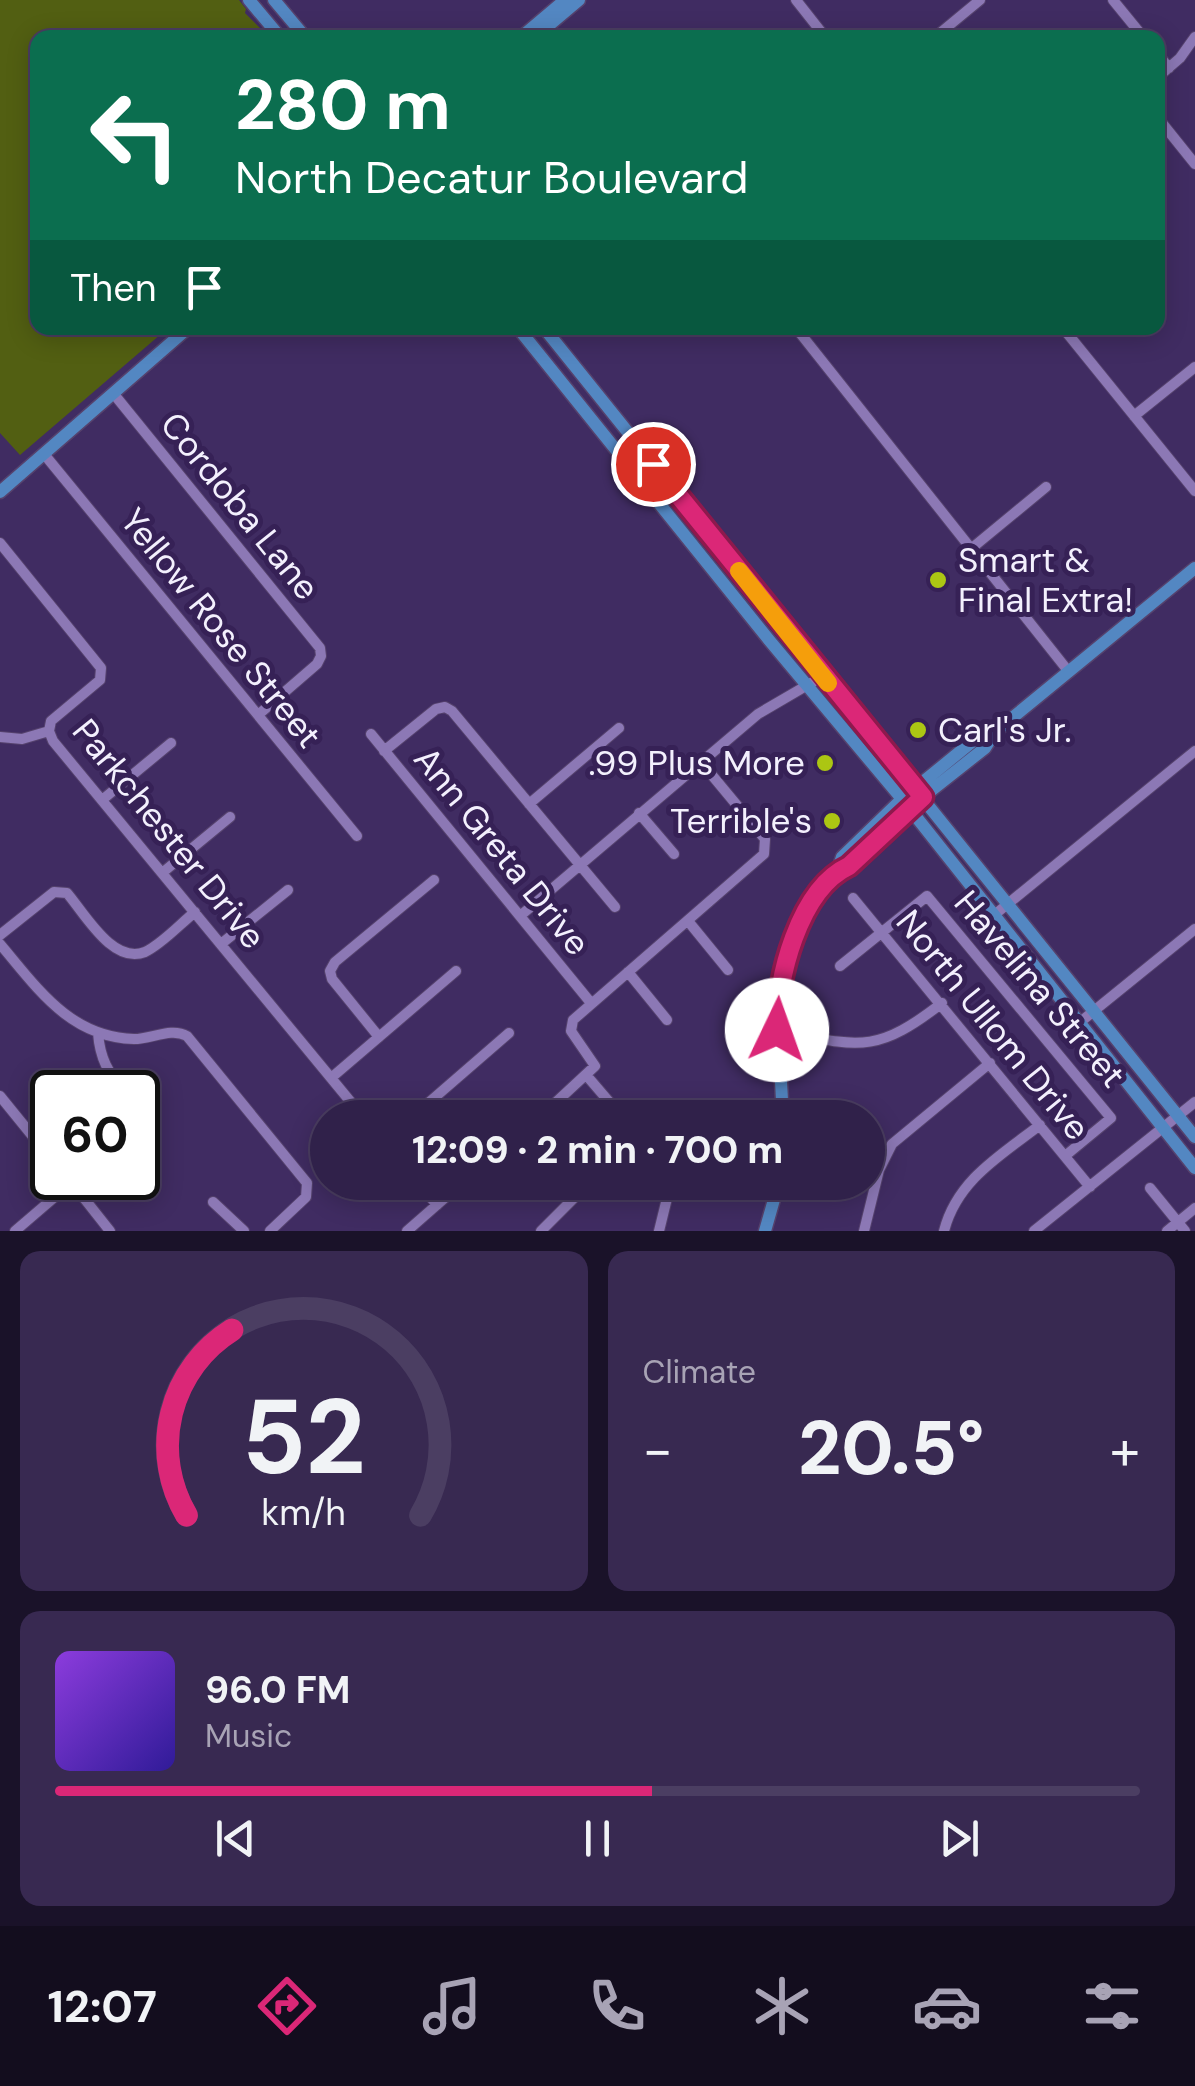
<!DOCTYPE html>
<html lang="en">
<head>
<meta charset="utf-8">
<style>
  :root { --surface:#30214a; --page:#382951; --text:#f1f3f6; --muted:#a8a3b5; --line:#4b3e62; --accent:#db2777 }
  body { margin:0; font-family:"DM Sans",sans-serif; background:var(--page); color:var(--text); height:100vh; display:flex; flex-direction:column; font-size:38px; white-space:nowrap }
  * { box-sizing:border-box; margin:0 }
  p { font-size:32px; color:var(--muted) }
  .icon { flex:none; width:55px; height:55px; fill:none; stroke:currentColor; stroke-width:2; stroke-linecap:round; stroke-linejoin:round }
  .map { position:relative; height:1231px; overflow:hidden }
  .drawer { display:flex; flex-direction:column; gap:20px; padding:20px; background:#1a1229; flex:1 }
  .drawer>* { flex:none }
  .hud { position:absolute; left:30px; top:30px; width:1135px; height:305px; border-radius:20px; box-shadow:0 5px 25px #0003,0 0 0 2px var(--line); background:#0b6e4f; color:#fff; overflow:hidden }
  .speed { position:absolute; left:30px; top:1070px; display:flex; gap:20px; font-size:50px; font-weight:700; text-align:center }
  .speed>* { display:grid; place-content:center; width:130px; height:130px; border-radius:50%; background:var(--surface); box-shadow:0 5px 25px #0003,0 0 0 2px var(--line); line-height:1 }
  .speed .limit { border:5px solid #111; border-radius:15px; background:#fff; color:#111 }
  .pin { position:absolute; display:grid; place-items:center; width:85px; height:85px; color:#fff; margin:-42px; border:5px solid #fff; border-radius:50%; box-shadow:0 2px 10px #0007 }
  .me { position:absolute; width:110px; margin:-55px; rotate:3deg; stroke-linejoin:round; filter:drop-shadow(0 0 8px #0008) }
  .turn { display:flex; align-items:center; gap:35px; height:210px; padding:0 40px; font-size:45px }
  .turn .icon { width:130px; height:130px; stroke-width:2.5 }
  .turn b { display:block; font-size:70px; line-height:85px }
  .then { display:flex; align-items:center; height:95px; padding:0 40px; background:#0003; gap:20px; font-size:38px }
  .big { font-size:75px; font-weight:800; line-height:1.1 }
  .drawer .tile { flex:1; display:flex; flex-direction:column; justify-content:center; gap:15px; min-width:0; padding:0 35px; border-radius:20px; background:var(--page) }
  .drawer .dial { align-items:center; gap:0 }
  .dial svg { height:260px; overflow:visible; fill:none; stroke:var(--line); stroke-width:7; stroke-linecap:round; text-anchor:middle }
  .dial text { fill:var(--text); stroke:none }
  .song { display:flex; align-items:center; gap:30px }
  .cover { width:120px; height:120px; border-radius:15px; background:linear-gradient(135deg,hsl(270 70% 55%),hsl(250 70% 35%)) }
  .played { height:10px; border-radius:5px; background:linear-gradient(90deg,var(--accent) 55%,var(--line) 55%) }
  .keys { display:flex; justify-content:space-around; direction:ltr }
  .heat { display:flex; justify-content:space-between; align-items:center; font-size:55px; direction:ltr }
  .drawer .tiles { flex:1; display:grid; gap:20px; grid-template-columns:1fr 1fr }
  .tile:last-child { grid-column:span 2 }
  .trip { position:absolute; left:310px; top:1100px; width:575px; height:100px; border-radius:50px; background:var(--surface); box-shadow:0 5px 25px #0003,0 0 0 2px var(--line); font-weight:800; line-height:100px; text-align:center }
  .tab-bar { display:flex; height:160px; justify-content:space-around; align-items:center; background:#130d1e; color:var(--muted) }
  .tab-bar .icon { width:70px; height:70px }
  .tab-bar .current { color:var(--accent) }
  .tab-bar b { font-size:45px; color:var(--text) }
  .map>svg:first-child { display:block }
  .green { fill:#525f12 }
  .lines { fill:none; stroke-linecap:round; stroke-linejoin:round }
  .minor-casing { stroke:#55426d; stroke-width:12 }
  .major-casing { stroke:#55426d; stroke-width:15 }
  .minor { stroke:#8c78b5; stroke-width:10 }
  .major { stroke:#5387c2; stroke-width:12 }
  .route-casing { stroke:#8e194d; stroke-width:25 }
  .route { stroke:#db2777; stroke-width:18 }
  .slow { stroke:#f59e0b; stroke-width:18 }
  .poi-dot { fill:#acc613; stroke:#362156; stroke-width:4 }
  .labels { text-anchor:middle; stroke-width:10; stroke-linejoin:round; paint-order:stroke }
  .street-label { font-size:35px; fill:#f3f0fd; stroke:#362156 }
  .poi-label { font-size:35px; fill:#f3f0fd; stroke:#362156; text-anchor:start }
</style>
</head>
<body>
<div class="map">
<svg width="1195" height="1231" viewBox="0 0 1195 1231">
  <rect width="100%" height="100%" fill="#402c62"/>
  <path class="green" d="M0,0H239L246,9L245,13L269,37L38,38V328H168L20,455L0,433Z"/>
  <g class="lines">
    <defs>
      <path id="minor" d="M796,0L826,38
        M1113,0L1144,38
        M934,38L980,0
        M1158,54L1169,68
        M1158,77L1180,58L1195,37
        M1158,118L1195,164
        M796,328L1069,672
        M1063,328L1195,491
        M113,393L320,648L321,656L317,664L258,715
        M1134,416L1195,367
        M44,454L357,836
        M0,543L101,668L100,680L51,721L49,731L53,741L364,1118
        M972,548L1046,487
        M371,734L591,1003
        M0,737L22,739L49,731
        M384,751L436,709L445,707L452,711L615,907
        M102,800L171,743
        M529,804L619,728
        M639,813L674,854
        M162,873L230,817
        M853,898L1090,1187
        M520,916L758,714L823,676
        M993,916L1195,751
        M688,921L728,970
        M0,935L54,892L67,893C85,914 113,965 145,952C162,944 180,924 195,912
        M0,944C38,989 70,1037 134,1039C152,1039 171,1027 187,1036L307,1183L306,1197L270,1231
        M221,944L288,890
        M840,966L927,896L1111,1118L1065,1156
        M628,972L667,1020
        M1079,1023L1195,929
        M777,1030C857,1046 874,1056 942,1003
        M98,1033C100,1059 108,1072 124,1092
        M379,1037L332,979L330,971L335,962L434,880
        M587,1076L623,1118
        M331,1078L456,971
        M0,1096L52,1160
        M138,1109L154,1130
        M411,1118L509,1033
        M539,1118L595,1066L571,1031L573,1020L764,854L765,839L701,762
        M68,1178L110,1231
        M418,1182L437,1205
        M756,1182L776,1187
        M1150,1188L1185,1231
        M213,1202L244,1231
        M15,1231L71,1183
        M407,1231L463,1182
        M541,1231L574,1198L567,1182
        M659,1231L671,1182
        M864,1231L879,1170L892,1144L990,1063
        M944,1231C957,1180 1001,1155 1040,1125
        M1034,1231L1195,1102
        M1167,1231L1195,1208"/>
      <path id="major" d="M249,0L281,38
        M274,0L306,38
        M520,38L565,0
        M534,38L579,0
        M518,328L769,640L902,799L1195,1168
        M544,328L1195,1137
        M0,492L188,328
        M837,872L849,866L923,797L985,748L995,732L1195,568
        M783,1118L777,1009L782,971L801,924L837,872L842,857L902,799L978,737L995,732
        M765,1231L779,1182"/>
    </defs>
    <use href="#minor" class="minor-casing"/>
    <use href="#major" class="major-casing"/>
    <use href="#minor" class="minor"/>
    <use href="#major" class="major"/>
  </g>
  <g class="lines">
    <defs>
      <path id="route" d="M653,464L923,797L849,866C799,889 776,980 777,1030"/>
    </defs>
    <use href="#route" class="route-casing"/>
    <use href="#route" class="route"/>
    <path class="slow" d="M739,571L828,683"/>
  </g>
  <g class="poi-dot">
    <circle cx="938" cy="580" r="10"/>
    <circle cx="918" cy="730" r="10"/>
    <circle cx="825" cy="763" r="10"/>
    <circle cx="832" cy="821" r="10"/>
  </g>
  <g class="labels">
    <g class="street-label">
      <text transform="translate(240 506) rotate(51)" y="12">Cordoba Lane</text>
      <text transform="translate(221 628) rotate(51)" y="12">Yellow Rose Street</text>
      <text transform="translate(169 834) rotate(51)" y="12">Parkchester Drive</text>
      <text transform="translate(502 851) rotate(51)" y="12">Ann Greta Drive</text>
      <text transform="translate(1040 989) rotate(50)" y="12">Havelina Street</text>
      <text transform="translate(993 1025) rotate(51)" y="12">North Ullom Drive</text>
    </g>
    <g class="poi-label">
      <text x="958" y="572">Smart &amp;<tspan x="958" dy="40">Final Extra!</tspan></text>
      <text x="938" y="742">Carl's Jr.</text>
      <text x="805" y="775" text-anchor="end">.99 Plus More</text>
      <text x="812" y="833" text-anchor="end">Terrible's</text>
    </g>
  </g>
</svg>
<div class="speed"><div class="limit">60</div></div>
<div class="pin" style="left:653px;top:464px;background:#d93025"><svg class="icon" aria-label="arrive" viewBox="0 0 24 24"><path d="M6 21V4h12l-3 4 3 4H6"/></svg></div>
<svg class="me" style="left:777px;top:1030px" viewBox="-20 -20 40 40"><circle r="19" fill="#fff"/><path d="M0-13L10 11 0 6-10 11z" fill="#db2777"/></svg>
<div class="trip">12:09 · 2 min · 700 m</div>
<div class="hud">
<div class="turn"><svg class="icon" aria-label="left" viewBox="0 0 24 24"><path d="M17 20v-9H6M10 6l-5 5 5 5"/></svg><div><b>280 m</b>North Decatur Boulevard</div></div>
<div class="then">Then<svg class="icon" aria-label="arrive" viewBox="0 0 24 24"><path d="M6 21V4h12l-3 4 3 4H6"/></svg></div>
</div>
</div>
<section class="drawer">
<div class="tiles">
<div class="tile dial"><svg viewBox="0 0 100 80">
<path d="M14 69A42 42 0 1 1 86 69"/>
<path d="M14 69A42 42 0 0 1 28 12" stroke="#db2777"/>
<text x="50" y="56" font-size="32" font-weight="700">52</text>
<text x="50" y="72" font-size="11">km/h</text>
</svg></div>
<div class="tile"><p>Climate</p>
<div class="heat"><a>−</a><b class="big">20.5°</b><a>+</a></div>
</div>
<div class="tile">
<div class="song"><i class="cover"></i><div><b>96.0 FM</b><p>Music</p></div></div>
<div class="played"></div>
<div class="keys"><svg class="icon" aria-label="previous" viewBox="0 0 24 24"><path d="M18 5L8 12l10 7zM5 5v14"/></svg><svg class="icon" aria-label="pause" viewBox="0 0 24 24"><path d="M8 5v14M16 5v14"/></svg><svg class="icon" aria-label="next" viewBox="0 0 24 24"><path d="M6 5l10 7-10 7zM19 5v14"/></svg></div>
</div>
</div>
</section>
<nav class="tab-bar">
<b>12:07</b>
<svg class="icon current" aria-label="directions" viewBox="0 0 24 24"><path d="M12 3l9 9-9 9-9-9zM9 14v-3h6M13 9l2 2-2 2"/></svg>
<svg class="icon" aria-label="music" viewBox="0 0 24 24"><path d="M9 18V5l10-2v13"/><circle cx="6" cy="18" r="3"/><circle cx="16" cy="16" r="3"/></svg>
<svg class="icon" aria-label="phone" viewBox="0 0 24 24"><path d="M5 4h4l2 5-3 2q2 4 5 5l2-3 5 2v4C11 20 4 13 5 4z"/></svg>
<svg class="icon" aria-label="climate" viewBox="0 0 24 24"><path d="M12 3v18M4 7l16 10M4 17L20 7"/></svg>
<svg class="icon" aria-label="car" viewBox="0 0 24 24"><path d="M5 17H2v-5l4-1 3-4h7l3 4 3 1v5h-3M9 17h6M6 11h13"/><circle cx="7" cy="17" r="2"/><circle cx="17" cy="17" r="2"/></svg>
<svg class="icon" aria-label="filters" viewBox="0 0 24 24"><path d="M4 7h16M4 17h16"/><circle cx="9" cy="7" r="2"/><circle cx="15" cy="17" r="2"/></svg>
</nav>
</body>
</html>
